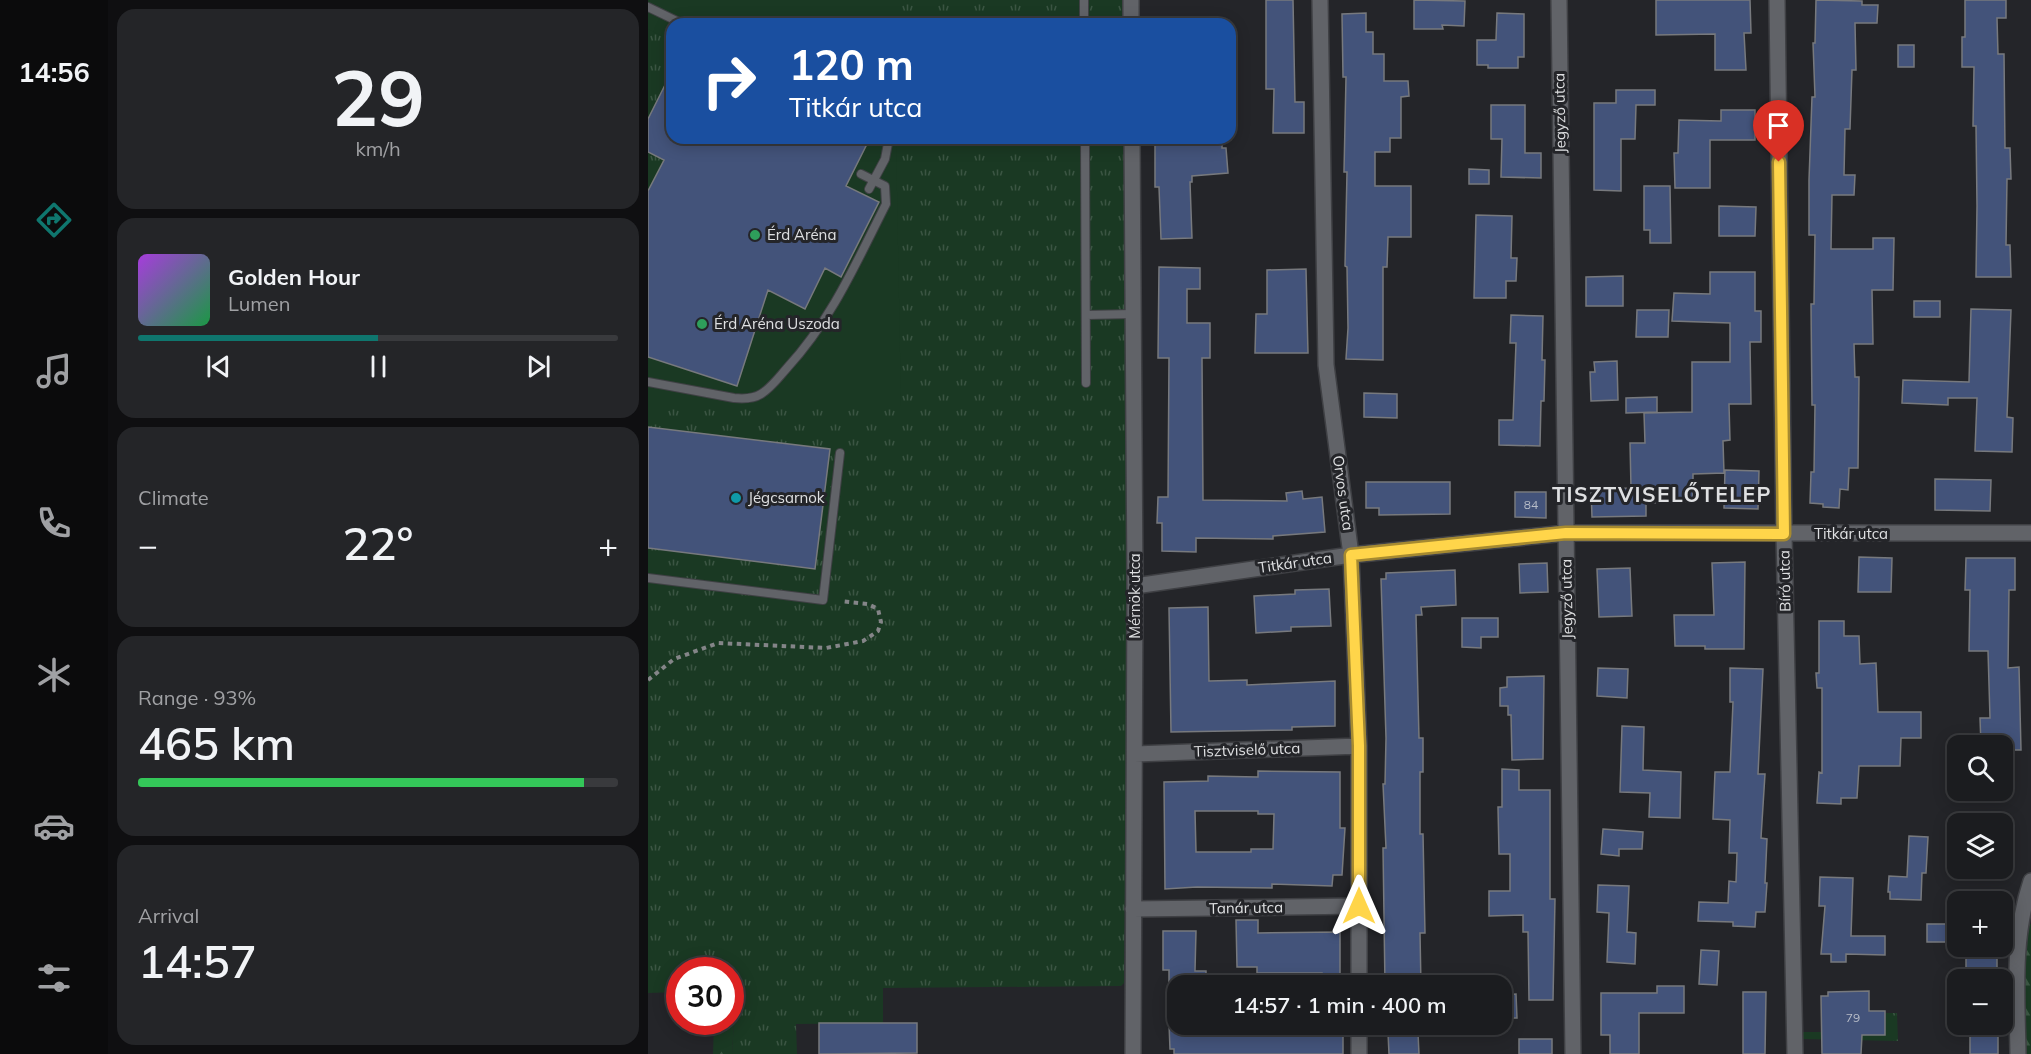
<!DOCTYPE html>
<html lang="en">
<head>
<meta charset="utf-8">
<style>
  :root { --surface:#1b1c1f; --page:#242528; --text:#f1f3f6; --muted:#a0a1a4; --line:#393a3d; --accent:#0f766e }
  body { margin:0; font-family:Mulish,sans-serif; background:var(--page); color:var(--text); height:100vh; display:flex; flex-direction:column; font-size:22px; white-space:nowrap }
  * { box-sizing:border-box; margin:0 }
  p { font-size:20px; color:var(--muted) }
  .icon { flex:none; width:33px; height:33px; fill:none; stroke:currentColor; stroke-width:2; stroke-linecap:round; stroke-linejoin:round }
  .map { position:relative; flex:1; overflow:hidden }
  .details { display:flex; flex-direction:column; gap:9px; padding:9px; background:#0f0f11; width:540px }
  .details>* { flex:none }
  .hud { position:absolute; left:18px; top:18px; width:570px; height:126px; border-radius:18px; box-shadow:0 3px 15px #0003,0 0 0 2px var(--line); background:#1a4fa0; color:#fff; overflow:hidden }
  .buttons { position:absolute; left:1299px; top:735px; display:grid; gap:12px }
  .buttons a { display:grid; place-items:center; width:66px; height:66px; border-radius:12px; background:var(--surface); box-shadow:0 3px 15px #0003,0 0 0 2px var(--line); font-size:30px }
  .speed { position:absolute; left:18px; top:957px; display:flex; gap:12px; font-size:30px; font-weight:700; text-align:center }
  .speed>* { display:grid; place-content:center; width:78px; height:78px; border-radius:50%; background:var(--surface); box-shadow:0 3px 15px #0003,0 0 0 2px var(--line); line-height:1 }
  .speed .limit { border:9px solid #d22; background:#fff; color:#111 }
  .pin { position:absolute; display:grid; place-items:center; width:51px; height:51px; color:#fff; margin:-62px -26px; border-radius:50% 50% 50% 0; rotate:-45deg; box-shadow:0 0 6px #0007 }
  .pin .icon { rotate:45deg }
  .me { position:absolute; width:66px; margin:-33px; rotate:0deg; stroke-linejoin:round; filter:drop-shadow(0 0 4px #0008) }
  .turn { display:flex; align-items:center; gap:21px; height:126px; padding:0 24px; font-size:27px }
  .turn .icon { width:78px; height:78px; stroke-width:2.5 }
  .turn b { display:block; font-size:42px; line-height:51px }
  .big { font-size:45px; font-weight:600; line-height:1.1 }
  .details .widget { flex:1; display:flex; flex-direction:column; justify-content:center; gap:9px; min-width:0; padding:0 21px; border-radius:18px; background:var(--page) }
  .details .dial { align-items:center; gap:0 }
  .dial b { font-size:78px; line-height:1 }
  .song { display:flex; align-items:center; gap:18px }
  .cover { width:72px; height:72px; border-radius:9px; background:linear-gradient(135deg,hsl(280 70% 55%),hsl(140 70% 35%)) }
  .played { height:6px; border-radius:3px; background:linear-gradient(90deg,var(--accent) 50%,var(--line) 50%) }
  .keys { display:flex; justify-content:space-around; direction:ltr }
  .heat { display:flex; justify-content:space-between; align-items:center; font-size:33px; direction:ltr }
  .charge { height:9px; border-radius:4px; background:linear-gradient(90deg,#34c759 93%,var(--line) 0) }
  .trip { position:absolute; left:519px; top:975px; width:345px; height:60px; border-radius:18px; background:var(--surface); box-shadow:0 3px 15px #0003,0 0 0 2px var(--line); font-weight:600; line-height:60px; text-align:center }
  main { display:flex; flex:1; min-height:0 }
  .dock { display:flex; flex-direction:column; width:108px; justify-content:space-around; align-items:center; background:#0b0b0c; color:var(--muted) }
  .dock .icon { width:42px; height:42px }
  .dock .selected { color:var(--accent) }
  .dock b { font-size:27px; color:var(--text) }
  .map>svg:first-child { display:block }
  .grass { fill:url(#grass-tufts) }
  .forest { fill:url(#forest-firs) }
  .park { fill:#1a3923 }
  .building { fill:#43537a; stroke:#77797d; stroke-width:1.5; fill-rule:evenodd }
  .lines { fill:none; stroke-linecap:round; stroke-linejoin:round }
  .lane-casing { stroke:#3f4044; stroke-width:10 }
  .street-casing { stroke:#3f4044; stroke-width:18 }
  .path { stroke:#848588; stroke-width:4; stroke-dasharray:4.5 4.5; stroke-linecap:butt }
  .lane { stroke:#616368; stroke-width:8 }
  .street { stroke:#616368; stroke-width:15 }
  .route-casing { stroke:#a68a30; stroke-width:15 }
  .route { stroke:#ffd54a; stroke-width:10 }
  .leisure-dot { fill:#2e9e5b; stroke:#242529; stroke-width:2 }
  .culture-dot { fill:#0f9aa8; stroke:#242529; stroke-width:2 }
  .labels { text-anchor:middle; stroke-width:6; stroke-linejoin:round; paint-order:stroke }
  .number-label { font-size:12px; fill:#b8bdc8 }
  .street-label { font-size:15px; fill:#dfe0e2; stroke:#242529 }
  .poi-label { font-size:15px; fill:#dfe0e2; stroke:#242529; text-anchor:start }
  .district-label { font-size:21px; font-weight:bold; letter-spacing:1.5px; fill:#dfe0e2; stroke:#242529 }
</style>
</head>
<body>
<main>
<nav class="dock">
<b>14:56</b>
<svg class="icon selected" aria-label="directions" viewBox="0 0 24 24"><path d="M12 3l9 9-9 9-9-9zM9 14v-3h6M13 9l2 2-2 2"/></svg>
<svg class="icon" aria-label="music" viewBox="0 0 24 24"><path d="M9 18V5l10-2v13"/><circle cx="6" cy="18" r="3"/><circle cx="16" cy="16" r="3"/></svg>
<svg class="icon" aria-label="phone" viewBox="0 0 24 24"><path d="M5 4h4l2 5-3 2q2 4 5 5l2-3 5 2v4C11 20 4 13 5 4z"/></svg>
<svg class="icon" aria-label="climate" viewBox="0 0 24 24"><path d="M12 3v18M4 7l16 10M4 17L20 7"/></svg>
<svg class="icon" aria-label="car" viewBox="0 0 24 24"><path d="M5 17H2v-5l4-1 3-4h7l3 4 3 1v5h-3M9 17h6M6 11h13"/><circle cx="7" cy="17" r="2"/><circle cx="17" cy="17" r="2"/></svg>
<svg class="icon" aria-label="filters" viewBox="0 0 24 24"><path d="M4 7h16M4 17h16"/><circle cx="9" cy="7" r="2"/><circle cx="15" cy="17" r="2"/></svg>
</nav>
<section class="details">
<div class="widget dial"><b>29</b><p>km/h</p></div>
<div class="widget">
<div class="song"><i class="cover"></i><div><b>Golden Hour</b><p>Lumen</p></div></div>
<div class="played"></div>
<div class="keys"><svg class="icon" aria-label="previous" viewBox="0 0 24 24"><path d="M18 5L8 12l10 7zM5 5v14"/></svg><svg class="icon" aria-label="pause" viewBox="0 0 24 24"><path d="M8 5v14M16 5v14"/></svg><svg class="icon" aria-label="next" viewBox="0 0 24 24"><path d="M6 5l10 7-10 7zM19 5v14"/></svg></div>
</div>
<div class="widget"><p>Climate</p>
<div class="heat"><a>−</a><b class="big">22°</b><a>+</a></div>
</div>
<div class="widget"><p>Range · 93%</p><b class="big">465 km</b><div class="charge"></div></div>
<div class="widget"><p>Arrival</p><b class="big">14:57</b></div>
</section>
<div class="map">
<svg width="1383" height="1054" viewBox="0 0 1383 1054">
  <defs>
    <pattern id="grass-tufts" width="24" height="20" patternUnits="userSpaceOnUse" patternTransform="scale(1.5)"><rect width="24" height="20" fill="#1a3923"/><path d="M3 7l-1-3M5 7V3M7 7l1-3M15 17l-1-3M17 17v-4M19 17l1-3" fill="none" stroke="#3b5543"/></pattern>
    <pattern id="forest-firs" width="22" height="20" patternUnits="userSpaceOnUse" patternTransform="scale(1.5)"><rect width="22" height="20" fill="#1a3923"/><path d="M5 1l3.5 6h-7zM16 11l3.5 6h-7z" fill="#3b5543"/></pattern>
  </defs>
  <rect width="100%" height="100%" fill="#242529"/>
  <path class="grass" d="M0,0H475V24H24V138H477L481,501L476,983L473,986L235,988V1023L148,1024L149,1054H235H84L86,1020L83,1019L82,970H32L31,992L0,993Z
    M1238,1013H1249L1250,1041L1155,1039V1032H1190L1191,1035H1237Z"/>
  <path class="forest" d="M1383,924V1054H1376L1373,957L1378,925Z
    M83,1019H86L84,1054H65L66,1022H82Z"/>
  <path class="park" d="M0,0H246V24H24V41L0,29Z
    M24,71V138H248L253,406H0V191L18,161L0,152V119Z"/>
  <path class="building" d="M618,0H645L647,102H656V133H625L626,89H618Z
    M766,0L817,1L816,26L794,25L795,29H766Z
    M1008,0H1102L1103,33H1096L1098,70H1067V34L1008,35Z
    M1168,0L1214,1V5H1230L1229,23H1207L1208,70H1204L1202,129H1197L1196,175H1207L1206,195H1184L1183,249H1225V238H1246L1245,290H1224L1225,344H1206L1207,377H1211L1210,468H1201L1200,490L1192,489L1191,508L1175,507V504L1162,503L1163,472H1166L1167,405H1164L1163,304H1166L1167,235H1161V180L1164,97H1167L1165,43H1167Z
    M1317,0H1358V18H1349L1350,54H1356L1357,148H1362L1363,179H1359L1358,245H1362L1363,277H1328L1329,206L1328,126H1325L1326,67H1314V37H1317Z
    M718,13V32H725V54H736V81H760L761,96L753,97V138H742V152H727V186H763V237H740L739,267H735V360L698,359L700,328L699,267L697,266L699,172H696L698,77H695L694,14Z
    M849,13L876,14V57H870V68H840V65H829V40H848Z
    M1250,45H1266V67H1250Z
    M24,71V138H222L198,186L231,202L193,277L177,268L157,309L120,290L89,386L0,357V191L16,160L0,152V119Z
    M968,90H1007V105H988L987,139H973V191L946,190V103H968Z
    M843,105H877V153H893V178L853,177L854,139H843Z
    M1073,110H1107V140H1062V188H1027L1026,153H1030L1031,120L1073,121Z
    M507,138H574V148H578L580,173L544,176V182H542L544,238L513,239L511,187H507Z
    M821,169L841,170V184H821Z
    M996,186H1022L1023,243H1002V230H996Z
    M1071,206L1108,207L1107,236H1071Z
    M828,215L864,216L863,258H869L868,281H858V298H826Z
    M511,267L552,268V289H539V323H562V358H554L555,500L639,501L638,493L654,491L655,499L674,497L677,532L625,536V539L548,538V552L514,551V523H509L510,497H520L521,358H510Z
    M658,269L660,353H607L608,314H619V270Z
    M1062,272H1107V311H1113V342H1102L1103,404H1081L1082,440L1075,441L1076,473L1045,474V502L998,503V516L944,517L943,489L983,488L982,443H997L996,413L1044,412V362H1082V323L1024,321L1026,293L1062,294Z
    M975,276V306H938V277Z
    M1266,301H1292V317H1266Z
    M1323,309L1363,310L1359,417L1365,418L1364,452L1327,451L1329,398H1300V405L1254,403L1255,380L1321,382Z
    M989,310H1021L1020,337H988Z
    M863,315L895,316L894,360H897L896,401H893L892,446L851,445V420H865L868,343H862Z
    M969,361L970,400L943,401L942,372H947L946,362Z
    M716,393L749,394V418L716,417Z
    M1009,397V412L978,413V398Z
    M0,427L182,449L167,569L0,548Z
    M1077,470L1111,471L1110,509L1076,508Z
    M1287,479L1343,480L1342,511L1287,510Z
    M718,482H802V514L731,515V508H718Z
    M867,492H898V518L867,517Z
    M1211,557L1244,558L1243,592H1210Z
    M1318,558H1367V590H1361L1360,668L1371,667L1373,750H1354V746H1333L1332,718H1342L1340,651H1321L1322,590H1317Z
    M1097,562L1096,649H1057V646H1027L1026,615H1066L1064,563Z
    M899,563L900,592L872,593L871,564Z
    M982,568L984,616L951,617L949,569Z
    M807,570L808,605L773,607L774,615H768L771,738H775V772H772V834H775L777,933H772L773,986H737L735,848H738L735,784H737L738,738L733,579H738V573Z
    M681,589L683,626L643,627V631L608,633L606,596L647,594V590Z
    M560,607L561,681L599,680V685L687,681V726L644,727V730L523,732L521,608Z
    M814,618H850V637H833V648L814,647Z
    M1171,621H1196V636H1211L1212,664L1228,663L1230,712H1273V738H1253L1252,766H1211L1209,798H1193V804L1169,803L1171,772L1174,773V688H1169L1168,673H1171Z
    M950,668L980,669L979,698L949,696Z
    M1082,668L1115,669L1110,774H1117L1113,838L1119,839L1117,883H1119L1117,912H1108L1107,927L1085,926V922L1050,921L1051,902L1080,903L1081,881L1088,882L1089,853H1081L1082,820L1065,819L1067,772H1082L1085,702H1082Z
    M896,676L895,759L864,760L863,715H860V706H852V688L859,687V677Z
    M974,726L996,727L995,770L1033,772L1032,818L1001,817L1002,793L972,792Z
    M854,769L871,770V790H902V899H907L905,1000H881L880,932H875V915L841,916V891H862V854H851L850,807H854Z
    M610,771L692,772V828H697L694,875H685L684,886L624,884V888L549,887L517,889L516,782L560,781V776L610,777ZM547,811H610V814H626L625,849H603V852H548Z
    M955,829L995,832L994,849H971V856L953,854Z
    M1261,836L1280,837L1278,873H1274L1273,900L1242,899V892H1240L1241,876L1259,877Z
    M1172,877L1205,878L1203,936H1237V955L1198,954V962H1183V954H1173L1177,906H1171Z
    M950,885L981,886L979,932L988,933L987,964L959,962L961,913L949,912Z
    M588,920H610V933L692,932V977L674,978V973H609V967H589Z
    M1279,924H1300V942H1279Z
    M515,931H548L547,971H558V986H521V970H515Z
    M1318,946H1349V976L1318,977Z
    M1053,950L1071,951L1069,985L1051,984Z
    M1009,986H1036V1013H991V1054H962V1035H953V993H1009Z
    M1221,991V1011H1237V1035H1214L1213,1054H1174L1173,996H1180V992Z
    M1095,992H1118L1117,1054H1095Z
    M868,994L869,1018H854V995Z
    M171,1023H269V1053L171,1054Z
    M521,1024H695V1054H526V1049H522Z
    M1322,1024H1350V1054H1322Z
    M740,1033H770L771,1054H741Z
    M871,1039H904V1054H871Z"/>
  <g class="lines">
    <defs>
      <path id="lane" d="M436,0V24
        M0,7L35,24
        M437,138L438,383
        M221,189L237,159L241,138
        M438,315L485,314
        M0,382L86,398C96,399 105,399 113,394C123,388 131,377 139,368C184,319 208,263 238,204L237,186L213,174
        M0,578L175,600L192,453"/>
      <path id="street" d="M483,0V24
        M672,0L678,365L703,555L711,746V986
        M911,0L925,1054
        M1129,0L1136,534L1147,1054
        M484,138L487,586L485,1054
        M487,586L703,555L918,533H1383
        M487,754L711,746
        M485,909L711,906
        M711,1054V1024
        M1370,1054C1369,995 1364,938 1383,881"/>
    </defs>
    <use href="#lane" class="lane-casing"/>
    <use href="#street" class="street-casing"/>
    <path class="path" d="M0,680L26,659L70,643L178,648L215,641L230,631L233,622L230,609L220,604L193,601"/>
    <use href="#lane" class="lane"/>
    <use href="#street" class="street"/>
  </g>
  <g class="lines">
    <defs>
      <path id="route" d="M711,906V746L703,555L918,533L1136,534L1131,162"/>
    </defs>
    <use href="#route" class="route-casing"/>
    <use href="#route" class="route"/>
  </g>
  <g class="leisure-dot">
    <circle cx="107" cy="235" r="6"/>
    <circle cx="54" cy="324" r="6"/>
  </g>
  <circle class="culture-dot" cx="88" cy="498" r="6"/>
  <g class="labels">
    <g class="number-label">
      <text x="883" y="509">84</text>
      <text x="1205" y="1022">79</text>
    </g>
    <g class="street-label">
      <text transform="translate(912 113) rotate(-91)" y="5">Jegyző utca</text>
      <text transform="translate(695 493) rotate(82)" y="5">Orvos utca</text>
      <text x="1203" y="539">Titkár utca</text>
      <text transform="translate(647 563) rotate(-8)" y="5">Titkár utca</text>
      <text transform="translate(1137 581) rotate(-91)" y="5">Bíró utca</text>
      <text transform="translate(487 596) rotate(-90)" y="5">Mérnök utca</text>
      <text transform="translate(919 599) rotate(-91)" y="5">Jegyző utca</text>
      <text transform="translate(599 750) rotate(-2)" y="5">Tisztviselő utca</text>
      <text transform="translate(598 908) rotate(-1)" y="5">Tanár utca</text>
    </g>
    <g class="poi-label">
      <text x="119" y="240">Érd Aréna</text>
      <text x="66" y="329">Érd Aréna Uszoda</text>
      <text x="100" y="503">Jégcsarnok</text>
    </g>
    <g class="district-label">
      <text x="1014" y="502">TISZTVISELŐTELEP</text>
    </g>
  </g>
</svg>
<div class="buttons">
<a><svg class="icon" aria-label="search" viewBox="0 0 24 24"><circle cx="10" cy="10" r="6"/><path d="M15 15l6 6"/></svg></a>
<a><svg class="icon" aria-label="layers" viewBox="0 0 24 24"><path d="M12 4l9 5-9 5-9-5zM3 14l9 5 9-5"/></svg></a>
<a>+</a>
<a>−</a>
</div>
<div class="speed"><div class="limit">30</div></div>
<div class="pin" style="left:1131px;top:162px;background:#d93025"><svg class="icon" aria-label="arrive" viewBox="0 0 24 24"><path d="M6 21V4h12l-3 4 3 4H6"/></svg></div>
<svg class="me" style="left:711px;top:906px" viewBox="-20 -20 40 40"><path d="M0-17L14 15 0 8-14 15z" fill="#ffd54a" stroke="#fff" stroke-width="4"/></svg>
<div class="trip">14:57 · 1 min · 400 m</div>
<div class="hud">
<div class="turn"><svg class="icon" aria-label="right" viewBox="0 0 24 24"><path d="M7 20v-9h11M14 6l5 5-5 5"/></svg><div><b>120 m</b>Titkár utca</div></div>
</div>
</div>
</main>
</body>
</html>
